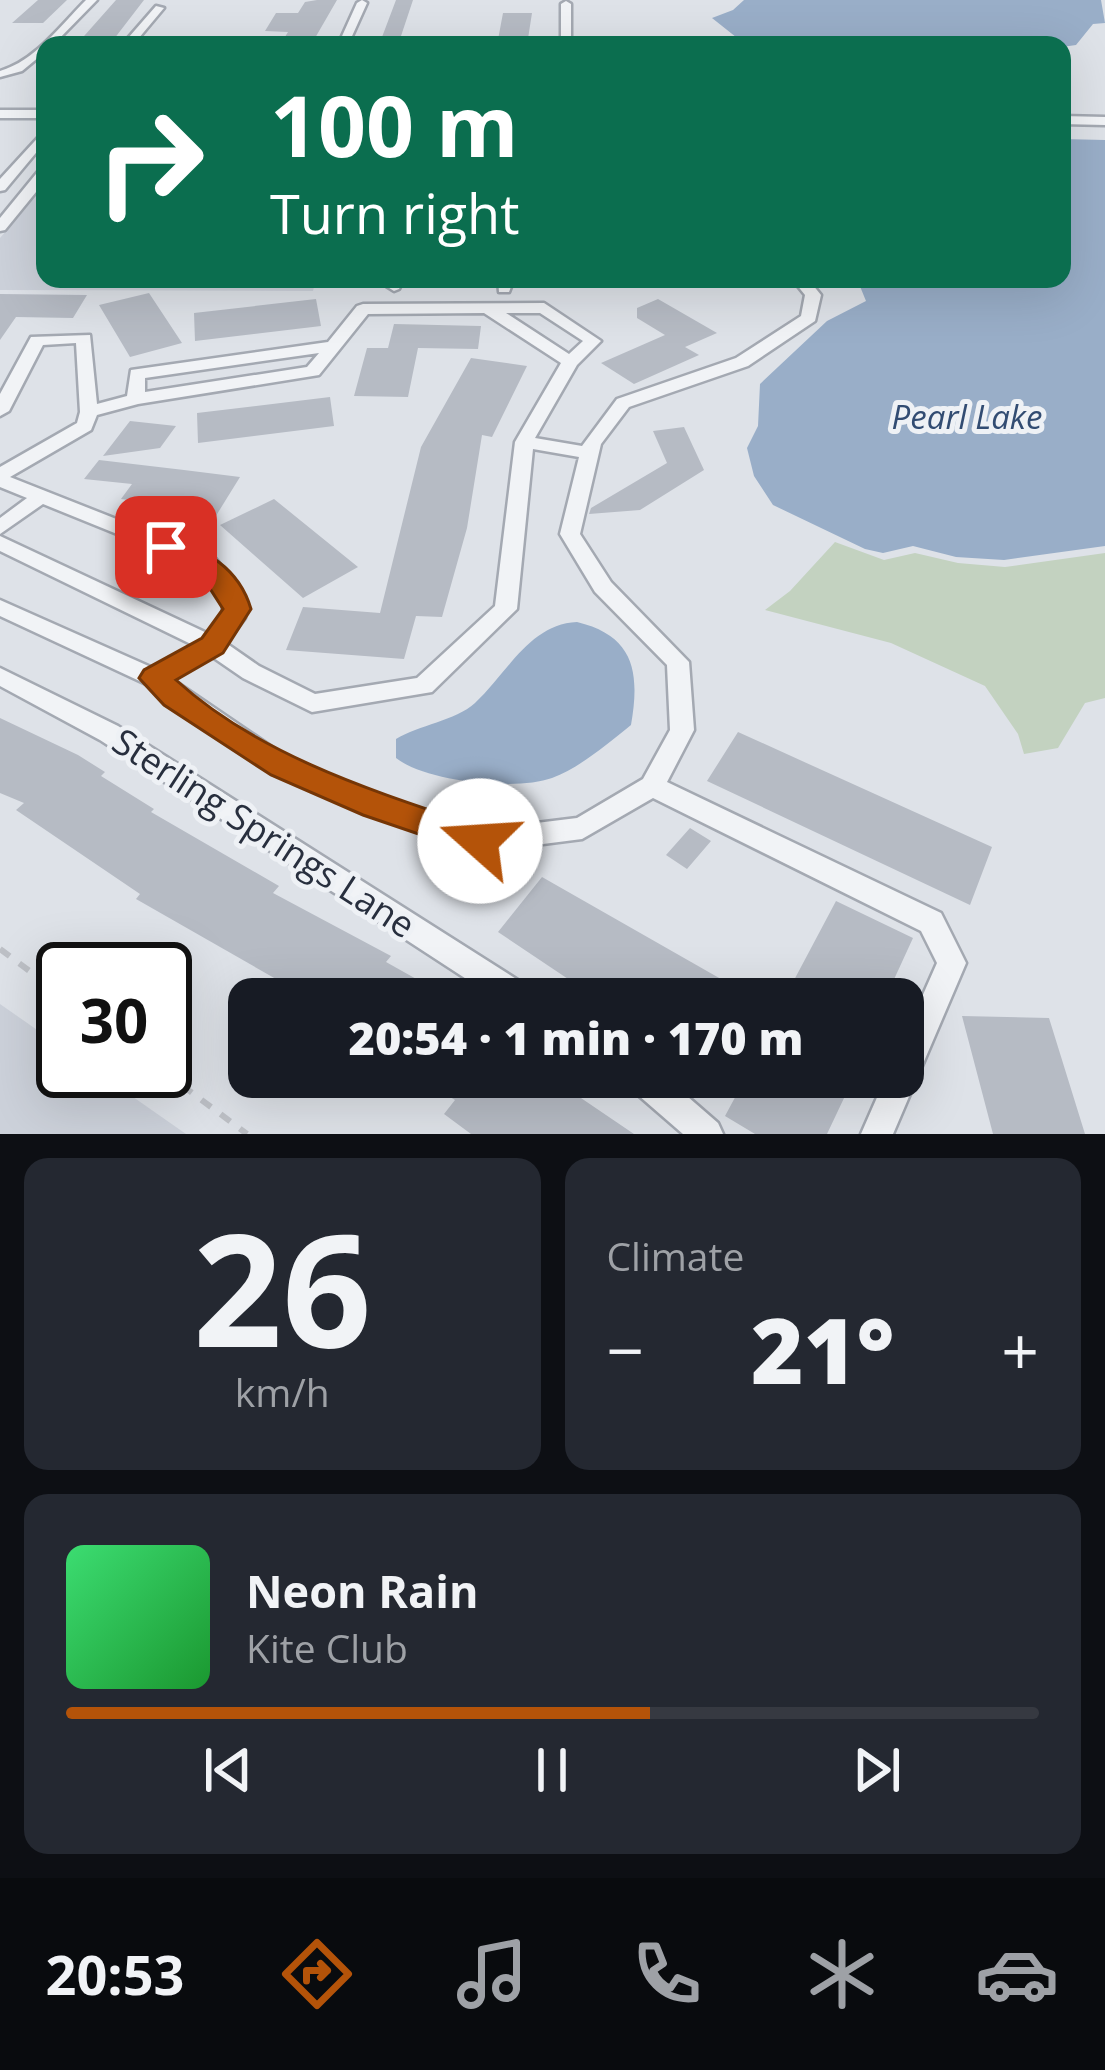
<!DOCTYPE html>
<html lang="en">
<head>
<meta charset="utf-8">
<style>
  :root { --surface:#171b24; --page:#242831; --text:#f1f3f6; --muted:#9ea1a6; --line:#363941; --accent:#b45309 }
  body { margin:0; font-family:"Open Sans",sans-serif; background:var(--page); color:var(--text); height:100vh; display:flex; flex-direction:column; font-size:45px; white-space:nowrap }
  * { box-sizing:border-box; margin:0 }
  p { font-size:39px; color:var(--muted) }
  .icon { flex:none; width:66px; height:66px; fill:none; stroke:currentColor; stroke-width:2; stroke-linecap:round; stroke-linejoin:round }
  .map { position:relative; height:1134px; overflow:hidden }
  .drawer { display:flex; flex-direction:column; gap:24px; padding:24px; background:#0d0f14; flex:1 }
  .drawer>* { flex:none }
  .top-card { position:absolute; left:36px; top:36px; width:1035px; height:252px; border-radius:24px; box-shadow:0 12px 48px #0002; background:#0b6e4f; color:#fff; overflow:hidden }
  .speed { position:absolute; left:36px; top:942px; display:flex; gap:24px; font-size:60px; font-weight:700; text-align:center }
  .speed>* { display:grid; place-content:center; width:156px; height:156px; border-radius:50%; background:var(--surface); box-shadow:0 12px 48px #0002; line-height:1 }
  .speed .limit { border:6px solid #111; border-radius:18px; background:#fff; color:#111 }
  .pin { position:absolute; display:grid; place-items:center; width:102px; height:102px; color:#fff; margin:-51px; border-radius:24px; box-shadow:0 6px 18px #0006 }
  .me { position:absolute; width:132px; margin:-66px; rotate:289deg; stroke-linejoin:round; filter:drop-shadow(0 0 9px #0008) }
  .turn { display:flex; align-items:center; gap:42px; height:252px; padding:0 36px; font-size:54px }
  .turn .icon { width:156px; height:156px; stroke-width:2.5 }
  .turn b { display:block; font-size:84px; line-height:102px }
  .big { font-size:90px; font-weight:800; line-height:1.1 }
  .drawer .tile { flex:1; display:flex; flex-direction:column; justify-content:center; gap:18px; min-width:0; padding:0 42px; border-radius:24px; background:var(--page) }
  .drawer .dial { align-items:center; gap:0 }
  .dial b { font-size:156px; line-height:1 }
  .song { display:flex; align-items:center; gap:36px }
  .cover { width:144px; height:144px; border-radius:18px; background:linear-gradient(135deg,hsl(140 70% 55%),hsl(130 70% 35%)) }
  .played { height:12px; border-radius:6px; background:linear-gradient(90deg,var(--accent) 60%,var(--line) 60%) }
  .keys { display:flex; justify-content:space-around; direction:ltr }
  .heat { display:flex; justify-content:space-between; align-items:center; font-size:66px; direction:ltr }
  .drawer .tiles { flex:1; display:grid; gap:24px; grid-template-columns:1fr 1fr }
  .tile:last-child { grid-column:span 2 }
  .trip { position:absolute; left:228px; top:978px; width:696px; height:120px; border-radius:24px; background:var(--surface); box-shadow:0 12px 48px #0002; font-weight:800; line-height:120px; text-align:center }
  .tab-bar { display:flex; height:192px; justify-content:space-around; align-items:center; background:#090b0e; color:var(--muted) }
  .tab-bar .icon { width:84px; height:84px }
  .tab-bar .current { color:var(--accent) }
  .tab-bar b { font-size:54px; color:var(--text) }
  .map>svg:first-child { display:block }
  .built { fill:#ccd1da }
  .green { fill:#c3d2c0 }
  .water { fill:#99aec8 }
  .building { fill:#b6bbc4 }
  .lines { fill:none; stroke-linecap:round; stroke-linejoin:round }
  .minor-casing { stroke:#a4a9b2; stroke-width:5 }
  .path { stroke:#bdc0c6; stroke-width:6; stroke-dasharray:12 12; stroke-linecap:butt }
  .minor { fill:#f1f3f6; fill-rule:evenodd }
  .route { fill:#b45309; stroke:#753606; stroke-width:3 }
  .labels { text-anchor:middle; stroke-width:10; stroke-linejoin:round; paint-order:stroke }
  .water-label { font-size:33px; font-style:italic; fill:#324c72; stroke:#eef1f5 }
  .near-street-label { font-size:36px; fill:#282f3e; stroke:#eef1f5 }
</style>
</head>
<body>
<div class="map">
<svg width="1105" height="1134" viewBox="0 0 1105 1134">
  <rect width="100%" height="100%" fill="#dee2e8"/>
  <path class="built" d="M45,185V279H316L313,291L0,290V238Z
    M0,1004L63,1048V1071H96L186,1134H0Z"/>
  <path class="green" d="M835,542L884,560L915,553L958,563L1005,567L1105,553V698L1085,703L1058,748L1024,754L1018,734L985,686L891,643L765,610L790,591Z"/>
  <path class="water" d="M744,0H1101L1105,23L1093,24L1076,45L1062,47L746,45L712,18L733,10Z
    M1062,139L1105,140V546L1004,560L956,557L913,546L883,553L865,549L773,505L754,476L747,448L758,426L760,384L827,321L866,301L857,279H1062Z
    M577,622C635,636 640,673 631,725C607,744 581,767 552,778C516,791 426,782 396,758V739C419,725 455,721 475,703C508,672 530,624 577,622Z"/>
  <path class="building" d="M38,0H67L43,23H12Z
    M116,0H144L114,39L77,44Z
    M317,0H337L311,45H280L288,32L265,31L276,13H298L305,2Z
    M396,0H413L398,45H379Z
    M503,13H532L527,45H497Z
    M149,293L182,343L130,357L99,305Z
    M0,294L87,295L73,318L16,317L0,340Z
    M316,299L321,326L195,341L194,313Z
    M658,299L717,333L685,347L699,355L634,384L601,363L665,335L637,318V308Z
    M394,324L481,326L478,349L418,348L408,397L354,396L367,348H388Z
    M471,358L527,366L492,437L482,435L467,528L442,617L416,616L404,659L286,650L303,607L380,613L421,447Z
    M330,397L334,426L198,443L197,413Z
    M130,421L176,426L160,448L103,456Z
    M684,427L704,470L640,510L589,514L591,508L667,463L653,431Z
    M99,460L184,470L240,477L214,519L202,509L121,499L132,484L84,479Z
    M274,499L358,567L303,598L220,525Z
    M0,718L78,755L105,772L101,776L154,809L151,812L279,886L273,893L391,956L386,962L452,999H291L297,991L136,899L140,894L16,810L24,803L0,793Z
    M738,732L992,847L970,905L707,781Z
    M690,828L711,841L687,869L666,855Z
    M542,877L756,999H598L498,932Z
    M836,901L913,938L885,999H784Z
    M962,1016L1049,1018L1085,1134H993Z
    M417,1077H550L634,1134H471L444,1114L455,1100Z
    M746,1077H854L827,1134H755L725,1116Z"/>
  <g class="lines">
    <defs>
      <path id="minor" d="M86,0H97L53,45H45V52L22,71L0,77V71C35,61 61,25 86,0Z
        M362,0L367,3L348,45H338L357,3Z
        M566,1L571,4V45H561V4Z
        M156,6L164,8L133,45H122Z
        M0,110H45V118H0Z
        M1062,116L1105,117V125L1062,124Z
        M45,130V142L5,190L0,191V179Z
        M45,168V181L5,230L0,231V218L40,169Z
        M388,279H404L399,289L394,291L386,286Z
        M498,279H514L509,292H499Z
        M792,279H808L821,295L815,321L748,366L629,407L601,444L580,534L611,582L689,662L694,730L667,782L941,913L966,963L893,1134H861L886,1077H903V1040L937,963L921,931L653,798L582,839L480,852L366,813L273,774L146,684L0,616V600L153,668L193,645L0,551V536L209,634L223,617L222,596L201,568L43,504L0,534V518L27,498L0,487V467L77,423L80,412L76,343L43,345L9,411L0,416V394L31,337L90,335L97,404L127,396L131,370L328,342L357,306L363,304L544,303L601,341L577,365L535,438L582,446L617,399L736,358L801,316L805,295ZM484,313L561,363L515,442L495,606L417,678L315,694L259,666L226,643L245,618L244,595L215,558L10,477L91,430L97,415L138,404L319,375L368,314ZM506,313H540L583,341L569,354ZM319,353L307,367L145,392V378ZM533,449L579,457L560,534L595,592L667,665L670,730L643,779L577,818L480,830L384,798L291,760L172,679L211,656L243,678L312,712L432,692L517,609Z
        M0,668L118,726L532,989L537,999H497L100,740L0,686Z
        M625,1077H665L718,1123L723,1134H683L630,1088Z"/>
    </defs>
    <use href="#minor" class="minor-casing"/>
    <path class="path" d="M0,949L63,996
      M163,1071L247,1134"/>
    <use href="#minor" class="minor"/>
  </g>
  <path class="route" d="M166,538C206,549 239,568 251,609L223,653L176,680C263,759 383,794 492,831L497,841L492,851L480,855L363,815L271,775L164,705L139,678L144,670L202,638L223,609L198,570L156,553L153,547Z"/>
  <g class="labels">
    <g class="water-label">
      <text x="967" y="429">Pearl Lake</text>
    </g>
    <g class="near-street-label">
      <text transform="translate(264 833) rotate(33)" y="13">Sterling Springs Lane</text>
    </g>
  </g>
</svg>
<div class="speed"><div class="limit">30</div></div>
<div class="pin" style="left:166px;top:547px;background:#d93025"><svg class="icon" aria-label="arrive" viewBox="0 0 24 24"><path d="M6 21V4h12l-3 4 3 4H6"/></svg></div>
<svg class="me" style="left:480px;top:841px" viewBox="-20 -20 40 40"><circle r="19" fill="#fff"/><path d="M0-13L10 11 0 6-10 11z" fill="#b45309"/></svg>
<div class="trip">20:54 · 1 min · 170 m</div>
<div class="top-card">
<div class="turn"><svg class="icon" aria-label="right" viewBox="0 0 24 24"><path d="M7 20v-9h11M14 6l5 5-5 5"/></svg><div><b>100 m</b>Turn right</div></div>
</div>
</div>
<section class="drawer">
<div class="tiles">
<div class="tile dial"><b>26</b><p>km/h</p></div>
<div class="tile"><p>Climate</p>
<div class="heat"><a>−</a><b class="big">21°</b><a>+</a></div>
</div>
<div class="tile">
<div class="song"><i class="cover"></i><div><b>Neon Rain</b><p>Kite Club</p></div></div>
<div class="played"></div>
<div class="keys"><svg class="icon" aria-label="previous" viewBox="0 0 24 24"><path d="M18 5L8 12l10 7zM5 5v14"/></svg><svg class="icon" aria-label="pause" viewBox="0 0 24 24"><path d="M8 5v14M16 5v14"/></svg><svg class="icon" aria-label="next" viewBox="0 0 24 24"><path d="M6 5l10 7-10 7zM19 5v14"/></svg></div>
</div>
</div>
</section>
<nav class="tab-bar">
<b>20:53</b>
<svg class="icon current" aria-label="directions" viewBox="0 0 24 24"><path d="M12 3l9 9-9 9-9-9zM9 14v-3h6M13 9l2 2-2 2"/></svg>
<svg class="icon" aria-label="music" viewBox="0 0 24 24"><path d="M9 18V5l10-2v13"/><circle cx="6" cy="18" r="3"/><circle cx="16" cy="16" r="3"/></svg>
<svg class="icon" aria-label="phone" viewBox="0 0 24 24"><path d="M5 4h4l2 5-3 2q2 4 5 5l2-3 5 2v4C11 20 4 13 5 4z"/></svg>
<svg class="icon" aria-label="climate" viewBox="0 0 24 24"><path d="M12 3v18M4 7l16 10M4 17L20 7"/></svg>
<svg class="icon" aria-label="car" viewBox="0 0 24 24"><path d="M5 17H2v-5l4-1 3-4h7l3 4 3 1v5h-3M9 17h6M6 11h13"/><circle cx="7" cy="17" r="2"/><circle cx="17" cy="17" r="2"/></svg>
</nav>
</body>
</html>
